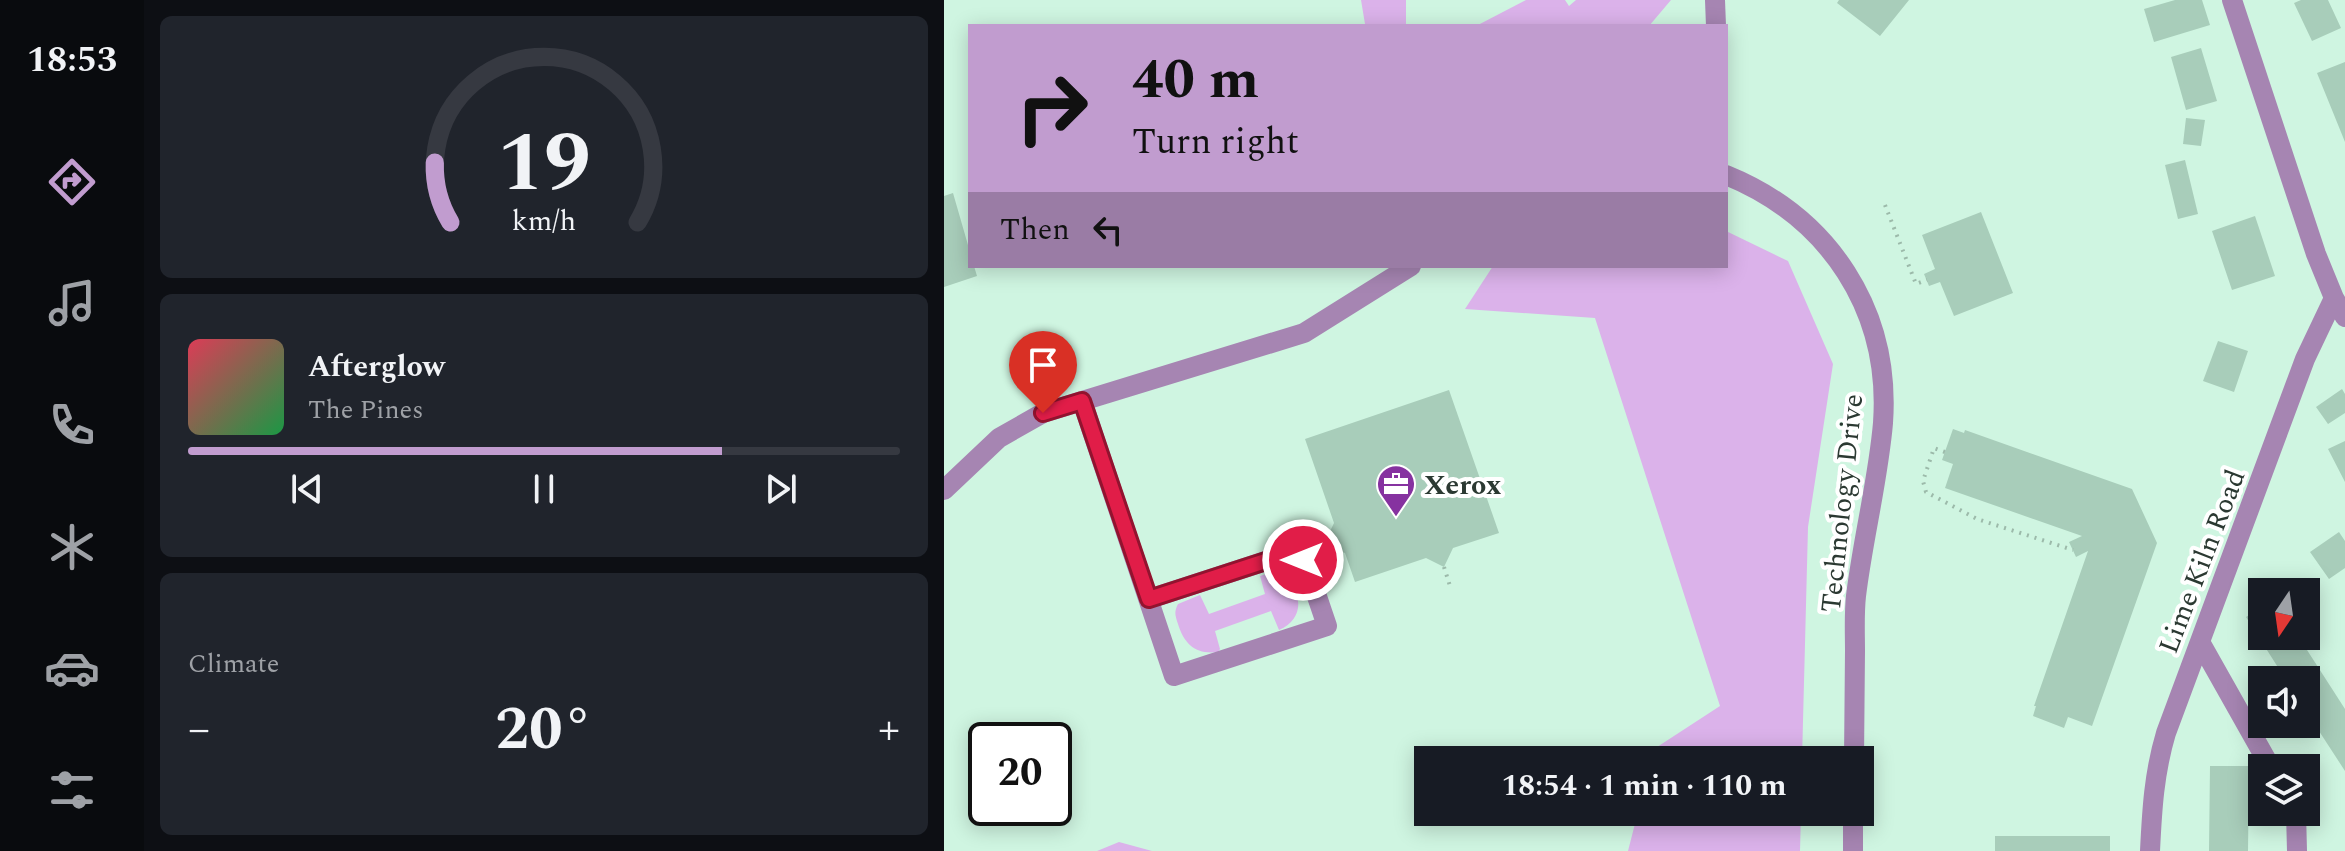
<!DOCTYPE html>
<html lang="en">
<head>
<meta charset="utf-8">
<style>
  :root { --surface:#171b24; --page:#20242c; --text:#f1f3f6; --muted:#9ea1a6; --line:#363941; --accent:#c19ccf }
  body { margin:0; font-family:Spectral,serif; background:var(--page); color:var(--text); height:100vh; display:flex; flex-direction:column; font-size:30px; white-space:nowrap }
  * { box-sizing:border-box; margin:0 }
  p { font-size:26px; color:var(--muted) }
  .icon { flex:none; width:44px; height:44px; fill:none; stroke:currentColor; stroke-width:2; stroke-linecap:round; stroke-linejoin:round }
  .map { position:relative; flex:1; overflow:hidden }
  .panel { display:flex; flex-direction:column; gap:16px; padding:16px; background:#0d0f14; width:800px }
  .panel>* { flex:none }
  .guide { position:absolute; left:24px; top:24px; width:760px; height:244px; border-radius:0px; box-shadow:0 4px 20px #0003; background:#c19ccf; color:#111; overflow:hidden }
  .needle { width:52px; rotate:193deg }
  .controls { position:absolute; left:1304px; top:578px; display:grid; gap:16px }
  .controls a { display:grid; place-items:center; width:72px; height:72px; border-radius:0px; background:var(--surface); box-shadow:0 4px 20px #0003; font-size:40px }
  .speed { position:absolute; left:24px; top:722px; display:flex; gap:16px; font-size:40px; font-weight:700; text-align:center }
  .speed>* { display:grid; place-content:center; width:104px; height:104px; border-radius:50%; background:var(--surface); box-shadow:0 4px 20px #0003; line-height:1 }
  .speed .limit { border:4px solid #111; border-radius:12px; background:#fff; color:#111 }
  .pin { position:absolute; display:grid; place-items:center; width:68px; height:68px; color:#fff; margin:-82px -34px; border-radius:50% 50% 50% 0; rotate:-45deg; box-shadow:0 0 8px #0007 }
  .pin .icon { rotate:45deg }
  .me { position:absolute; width:88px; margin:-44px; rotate:270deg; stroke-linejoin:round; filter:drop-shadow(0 0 6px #0008) }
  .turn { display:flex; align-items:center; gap:28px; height:168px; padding:0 32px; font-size:36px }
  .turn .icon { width:104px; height:104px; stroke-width:2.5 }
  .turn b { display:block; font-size:56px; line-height:68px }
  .then { display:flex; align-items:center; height:76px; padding:0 32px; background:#0003; gap:16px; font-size:30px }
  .big { font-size:60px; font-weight:700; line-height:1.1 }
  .panel .card { flex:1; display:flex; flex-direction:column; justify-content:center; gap:12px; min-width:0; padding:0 28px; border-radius:12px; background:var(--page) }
  .panel .dial { align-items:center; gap:0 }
  .dial svg { height:208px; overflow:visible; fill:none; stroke:var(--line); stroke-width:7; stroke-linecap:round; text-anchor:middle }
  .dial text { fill:var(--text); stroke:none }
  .song { display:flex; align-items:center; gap:24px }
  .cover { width:96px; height:96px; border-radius:12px; background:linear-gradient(135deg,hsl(350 70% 55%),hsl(140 70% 35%)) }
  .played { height:8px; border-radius:4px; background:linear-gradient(90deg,var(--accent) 75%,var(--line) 75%) }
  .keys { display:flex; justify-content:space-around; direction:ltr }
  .heat { display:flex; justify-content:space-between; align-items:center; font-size:44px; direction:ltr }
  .trip { position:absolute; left:470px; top:746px; width:460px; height:80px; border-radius:0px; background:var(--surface); box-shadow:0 4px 20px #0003; font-weight:700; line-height:80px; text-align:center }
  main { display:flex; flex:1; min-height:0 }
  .tab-bar { display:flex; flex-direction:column; width:144px; justify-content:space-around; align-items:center; background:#090b0e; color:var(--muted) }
  .tab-bar .icon { width:56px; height:56px }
  .tab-bar .selected { color:var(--accent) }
  .tab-bar b { font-size:36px; color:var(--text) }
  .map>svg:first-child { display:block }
  .green { fill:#dbb2ea }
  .building { fill:#a8cdba }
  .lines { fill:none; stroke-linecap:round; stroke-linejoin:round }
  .path { stroke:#9cbaaa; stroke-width:4; stroke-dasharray:2 6; stroke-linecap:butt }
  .minor { stroke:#a685b2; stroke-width:20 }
  .route-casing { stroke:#92132f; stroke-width:20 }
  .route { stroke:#e11d48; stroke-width:14 }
  .labels { text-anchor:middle; stroke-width:8; stroke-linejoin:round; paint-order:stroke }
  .poi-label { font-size:28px; font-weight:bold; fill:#2b3932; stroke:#fff; text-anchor:start }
  .street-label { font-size:28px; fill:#2b3932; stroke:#fff }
</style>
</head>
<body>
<main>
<nav class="tab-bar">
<b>18:53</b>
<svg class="icon selected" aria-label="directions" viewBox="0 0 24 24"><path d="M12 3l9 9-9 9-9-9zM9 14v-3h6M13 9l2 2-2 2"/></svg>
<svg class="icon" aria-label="music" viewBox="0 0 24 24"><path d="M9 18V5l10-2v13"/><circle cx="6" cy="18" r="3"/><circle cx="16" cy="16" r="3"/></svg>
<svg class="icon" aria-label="phone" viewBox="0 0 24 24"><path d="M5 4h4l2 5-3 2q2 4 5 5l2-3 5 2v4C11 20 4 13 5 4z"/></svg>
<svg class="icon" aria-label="climate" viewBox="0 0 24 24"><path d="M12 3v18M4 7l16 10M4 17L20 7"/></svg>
<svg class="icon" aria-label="car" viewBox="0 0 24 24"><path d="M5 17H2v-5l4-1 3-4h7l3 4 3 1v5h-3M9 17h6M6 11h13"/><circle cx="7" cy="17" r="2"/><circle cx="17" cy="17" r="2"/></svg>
<svg class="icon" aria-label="filters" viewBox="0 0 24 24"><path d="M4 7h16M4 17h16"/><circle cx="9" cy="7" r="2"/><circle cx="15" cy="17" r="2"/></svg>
</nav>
<section class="panel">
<div class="card dial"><svg viewBox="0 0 100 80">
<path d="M14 69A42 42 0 1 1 86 69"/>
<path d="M14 69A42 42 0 0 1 8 46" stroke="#c19ccf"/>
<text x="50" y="56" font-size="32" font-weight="700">19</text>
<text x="50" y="72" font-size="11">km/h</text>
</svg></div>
<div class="card">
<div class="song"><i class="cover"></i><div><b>Afterglow</b><p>The Pines</p></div></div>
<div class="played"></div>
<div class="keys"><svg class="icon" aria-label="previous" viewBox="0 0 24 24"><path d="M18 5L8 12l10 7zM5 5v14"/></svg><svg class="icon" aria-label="pause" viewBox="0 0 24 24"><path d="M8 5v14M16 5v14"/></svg><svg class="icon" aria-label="next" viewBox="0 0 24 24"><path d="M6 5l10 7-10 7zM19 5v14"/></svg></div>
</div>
<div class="card"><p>Climate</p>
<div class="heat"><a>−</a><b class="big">20°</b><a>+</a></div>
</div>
</section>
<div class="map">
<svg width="1401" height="851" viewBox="0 0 1401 851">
  <rect width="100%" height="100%" fill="#cff5e1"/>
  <path class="green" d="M417,0H462V26H424L421,24Z
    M582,0H621L625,6L632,0H727L705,26H532Z
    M782,231L844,261L889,364L864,527L858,760H707L710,749L776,706L651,318L521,309L549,266H782Z
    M325,573C356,577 367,617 335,630L327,611L271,631L276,649L274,652C252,655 240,644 234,624C231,615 230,612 234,604L256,595L265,614L321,594L316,576Z
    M694,812H857L856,851H684Z
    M175,842L208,851H153Z"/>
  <path class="building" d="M895,0H965L936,36L893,3Z
    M1231,0H1258L1266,25L1210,42L1200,9Z
    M1357,0H1384L1397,28L1368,41L1350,3Z
    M1257,48L1273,101L1242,110L1227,57Z
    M1401,62V142L1373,73Z
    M1242,118L1261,120L1257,146L1239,144Z
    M1241,160L1254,214L1234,219L1221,165Z
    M9,193L26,252V266H30L33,276L0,287V196Z
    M1037,212L1069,293L1010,316L996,282L985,286L980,274L991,269L978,235Z
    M1311,216L1331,276L1288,290L1268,231Z
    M1274,341L1304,351L1290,392L1259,381Z
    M1398,389L1401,394V413L1384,424L1372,407Z
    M505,390L555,533L509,548L500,567L482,558L411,582L401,553L380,544L390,523L361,439Z
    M1009,429L1020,433L1021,430L1188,489L1213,543L1148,726L1124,717L1120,728L1089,716L1092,706H1090L1144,551L1132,557L1125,542L1138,536L1001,488L1009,464L998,460Z
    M1401,441V482L1384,449Z
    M1395,532L1401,541V568L1385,579L1366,552Z
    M1318,607V636H1354L1401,709V771L1362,711V680H1342L1302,617Z
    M1266,766H1305L1304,851H1265Z
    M1051,836H1166V851H1051Z"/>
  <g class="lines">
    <path class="path" d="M941,205L972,284L983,280
      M1001,452L990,448L979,481L982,492L1033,519L1129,550
      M500,567L506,586"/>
    <path class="minor" d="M771,0L772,26
      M1288,0L1372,254L1390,298L1401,317
      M782,175C885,217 947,310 939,423C934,481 919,538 912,596C910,614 911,633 911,651C911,687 910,724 910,760
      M138,401L230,676L383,626L363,567L354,556H337L205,599
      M0,490L55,438L99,413L360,333L467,266
      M1256,642L1327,768
      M1352,812L1353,851
      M909,851V812
      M1206,851C1208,810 1210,773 1222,733L1361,359L1390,298"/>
  </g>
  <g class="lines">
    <defs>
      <path id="route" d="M99,413L138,401L205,599L337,556H354L359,560"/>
    </defs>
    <use href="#route" class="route-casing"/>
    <use href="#route" class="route"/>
  </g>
  <defs>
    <symbol id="office-pin" viewBox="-11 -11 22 30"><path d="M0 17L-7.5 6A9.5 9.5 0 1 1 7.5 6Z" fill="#8632a0" stroke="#fff"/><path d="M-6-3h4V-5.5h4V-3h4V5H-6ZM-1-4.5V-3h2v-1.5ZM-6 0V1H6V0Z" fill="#fff"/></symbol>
  </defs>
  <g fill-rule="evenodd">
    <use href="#office-pin" x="430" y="462" width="44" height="60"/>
  </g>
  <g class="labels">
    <g class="poi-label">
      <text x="480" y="494">Xerox</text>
    </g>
    <g class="street-label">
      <text transform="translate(897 503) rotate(-84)" y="10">Technology Drive</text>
      <text transform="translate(1257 561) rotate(-69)" y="10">Lime Kiln Road</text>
    </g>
  </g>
</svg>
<div class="controls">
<a><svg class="needle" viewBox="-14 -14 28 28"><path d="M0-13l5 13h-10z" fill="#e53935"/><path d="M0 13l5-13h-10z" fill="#9ea1a6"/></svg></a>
<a><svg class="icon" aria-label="sound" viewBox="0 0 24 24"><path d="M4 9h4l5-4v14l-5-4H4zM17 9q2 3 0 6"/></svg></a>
<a><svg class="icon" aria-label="layers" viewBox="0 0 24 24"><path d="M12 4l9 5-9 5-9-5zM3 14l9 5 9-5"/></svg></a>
</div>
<div class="speed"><div class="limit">20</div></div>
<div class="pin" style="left:99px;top:413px;background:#d93025"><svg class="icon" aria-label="arrive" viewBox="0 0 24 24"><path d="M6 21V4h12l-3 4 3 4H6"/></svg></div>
<svg class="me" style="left:359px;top:560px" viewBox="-20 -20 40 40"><circle r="17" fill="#e11d48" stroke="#fff" stroke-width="3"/><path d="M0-11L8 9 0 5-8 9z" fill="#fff"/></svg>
<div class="trip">18:54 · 1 min · 110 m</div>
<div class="guide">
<div class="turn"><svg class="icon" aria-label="right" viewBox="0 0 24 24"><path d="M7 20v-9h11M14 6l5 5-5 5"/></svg><div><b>40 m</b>Turn right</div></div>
<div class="then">Then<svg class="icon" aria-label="left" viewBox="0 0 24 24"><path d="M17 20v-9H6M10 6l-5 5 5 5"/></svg></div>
</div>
</div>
</main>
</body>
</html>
